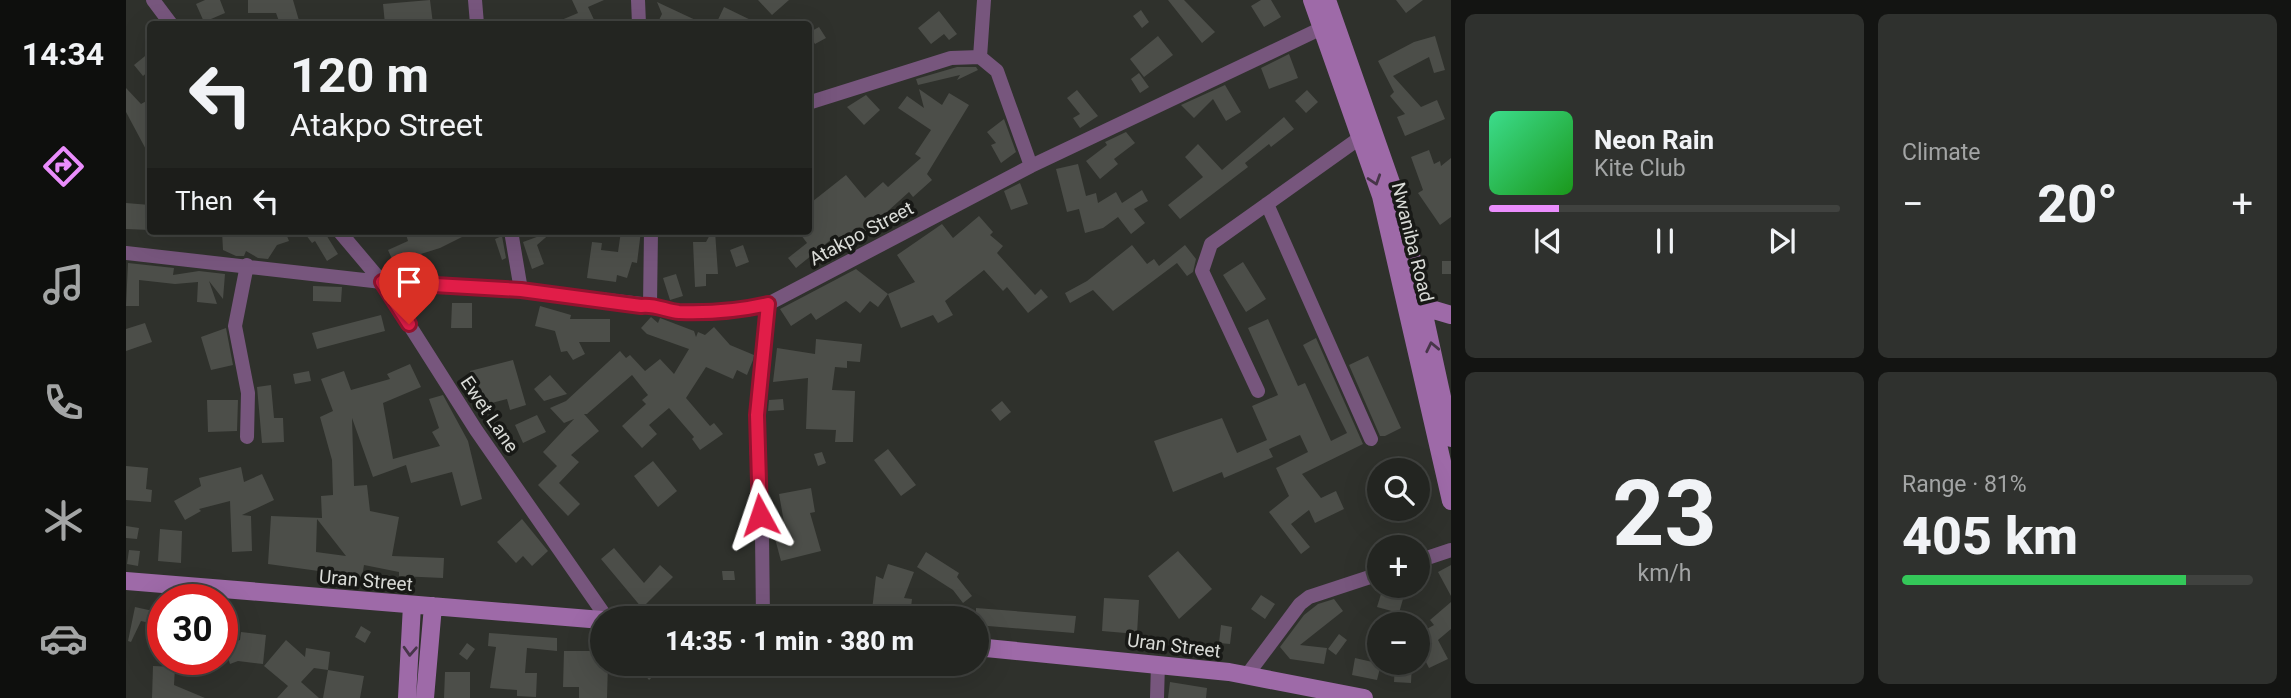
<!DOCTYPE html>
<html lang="en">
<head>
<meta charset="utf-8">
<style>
  :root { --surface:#232521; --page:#2f312e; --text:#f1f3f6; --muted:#a3a5a5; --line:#40423f; --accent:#ea8dfc }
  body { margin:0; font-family:Roboto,sans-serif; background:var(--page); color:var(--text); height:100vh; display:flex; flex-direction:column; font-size:26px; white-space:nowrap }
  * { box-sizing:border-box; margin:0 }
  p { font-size:23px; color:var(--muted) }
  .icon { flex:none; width:38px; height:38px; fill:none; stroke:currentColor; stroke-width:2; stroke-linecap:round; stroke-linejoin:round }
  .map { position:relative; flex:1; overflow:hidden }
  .side { display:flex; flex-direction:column; gap:14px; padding:14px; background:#131412; width:840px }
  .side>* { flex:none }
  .guide { position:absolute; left:21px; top:21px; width:665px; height:214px; border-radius:7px; box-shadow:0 7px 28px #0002,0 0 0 2px var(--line); background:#232521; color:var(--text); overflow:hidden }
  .controls { position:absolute; left:1241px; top:458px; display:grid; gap:14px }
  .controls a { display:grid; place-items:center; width:63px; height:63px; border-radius:50%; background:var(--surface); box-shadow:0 7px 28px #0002,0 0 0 2px var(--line); font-size:35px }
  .speed { position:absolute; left:21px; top:584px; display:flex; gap:14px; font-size:35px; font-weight:700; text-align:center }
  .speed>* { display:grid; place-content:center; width:91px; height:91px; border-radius:50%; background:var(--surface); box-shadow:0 7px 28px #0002,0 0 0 2px var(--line); line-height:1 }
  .speed .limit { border:10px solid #d22; background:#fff; color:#111 }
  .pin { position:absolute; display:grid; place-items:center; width:60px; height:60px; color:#fff; margin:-72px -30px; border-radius:50% 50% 50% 0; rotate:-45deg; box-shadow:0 0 7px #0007 }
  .pin .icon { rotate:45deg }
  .me { position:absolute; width:77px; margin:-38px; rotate:355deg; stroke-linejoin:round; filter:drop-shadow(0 0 5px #0008) }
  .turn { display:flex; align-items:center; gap:24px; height:147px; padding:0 28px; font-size:32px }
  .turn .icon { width:91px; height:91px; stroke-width:2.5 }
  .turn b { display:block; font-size:49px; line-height:60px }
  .then { display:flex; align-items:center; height:66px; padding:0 28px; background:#0003; gap:14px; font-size:26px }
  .big { font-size:52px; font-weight:800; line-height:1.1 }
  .side .widget { flex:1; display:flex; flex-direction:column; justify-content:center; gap:10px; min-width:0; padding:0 24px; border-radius:10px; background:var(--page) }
  .side .dial { align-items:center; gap:0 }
  .dial b { font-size:91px; line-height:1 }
  .song { display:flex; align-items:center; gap:21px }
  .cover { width:84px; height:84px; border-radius:10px; background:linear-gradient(135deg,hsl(150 70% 55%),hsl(120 70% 35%)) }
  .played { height:7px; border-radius:4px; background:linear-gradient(90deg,var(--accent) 20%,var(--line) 20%) }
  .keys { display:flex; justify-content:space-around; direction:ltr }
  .heat { display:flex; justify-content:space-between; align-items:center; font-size:38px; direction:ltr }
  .charge { height:10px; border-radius:5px; background:linear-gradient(90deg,#34c759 81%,var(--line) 0) }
  .side .tiles { flex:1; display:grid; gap:14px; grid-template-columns:repeat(2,1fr) }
  .trip { position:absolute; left:464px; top:606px; width:399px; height:70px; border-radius:35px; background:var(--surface); box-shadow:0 7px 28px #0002,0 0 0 2px var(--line); font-weight:800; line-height:70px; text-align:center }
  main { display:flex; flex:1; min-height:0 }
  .menu { display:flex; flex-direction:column; width:126px; justify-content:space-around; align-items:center; background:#0e0f0d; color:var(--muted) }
  .menu .icon { width:49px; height:49px }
  .menu .current { color:var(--accent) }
  .menu b { font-size:32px; color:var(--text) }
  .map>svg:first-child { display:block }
  .building { fill:#4c4e49; fill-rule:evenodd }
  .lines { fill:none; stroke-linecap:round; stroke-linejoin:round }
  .street { stroke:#77567d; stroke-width:14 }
  .secondary { stroke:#9e6aa8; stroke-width:18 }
  .oneway { stroke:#473549 }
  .route-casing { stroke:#92132f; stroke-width:18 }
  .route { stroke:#e11d48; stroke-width:12 }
  .labels { text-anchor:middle; stroke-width:7; stroke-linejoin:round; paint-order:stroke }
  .street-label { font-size:19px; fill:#d9dbd7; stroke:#181916 }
</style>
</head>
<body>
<main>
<nav class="menu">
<b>14:34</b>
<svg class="icon current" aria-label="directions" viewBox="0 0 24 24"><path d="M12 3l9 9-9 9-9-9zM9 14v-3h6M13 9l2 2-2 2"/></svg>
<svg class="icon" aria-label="music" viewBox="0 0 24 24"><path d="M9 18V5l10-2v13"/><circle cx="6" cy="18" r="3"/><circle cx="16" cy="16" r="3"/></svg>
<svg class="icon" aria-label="phone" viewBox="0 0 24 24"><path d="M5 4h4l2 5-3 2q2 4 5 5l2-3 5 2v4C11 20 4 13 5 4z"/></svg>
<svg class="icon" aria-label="climate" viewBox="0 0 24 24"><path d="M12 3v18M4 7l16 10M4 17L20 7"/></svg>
<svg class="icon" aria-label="car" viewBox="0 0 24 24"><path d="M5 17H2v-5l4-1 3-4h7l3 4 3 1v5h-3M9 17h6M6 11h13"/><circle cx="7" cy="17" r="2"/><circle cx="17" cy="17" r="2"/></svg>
</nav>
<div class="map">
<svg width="1325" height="698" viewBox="0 0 1325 698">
  <rect width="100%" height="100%" fill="#2f312c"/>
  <path class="building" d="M79,0H94L99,13L78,22L70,4Z
    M122,0H167L174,24H154L150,13H122Z
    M304,0L307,24H259L257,4Z
    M446,0H478L462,7L470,24H426L452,13Z
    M632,0H663L646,15Z
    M1042,0H1058L1089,32L1076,43Z
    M1135,0H1145L1155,17L1138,27L1125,6Z
    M1270,0H1297L1280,13Z
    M531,2L578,24H531L536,14Z
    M598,7L633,24H590Z
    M1015,10L1023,22L1016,28L1007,16Z
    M813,11L831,34L823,40L818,34L805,44L792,28Z
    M693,27L700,38L689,44L682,33Z
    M1032,36L1047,55L1018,77L1004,59Z
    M1309,36L1319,70L1308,73L1303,57L1267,76L1295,107L1311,100L1319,119L1279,136L1271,117L1279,114L1264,96L1268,92L1252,61L1288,42Z
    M24,52V70L17,76L8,65Z
    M1163,54L1172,78L1143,89L1135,68Z
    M831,67H850L852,70L831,80L834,75L792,85L790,79Z
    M1013,73L1023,87L1014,93L1005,79Z
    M1099,85L1115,112L1100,121L1087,99L1068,118L1055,105Z
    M0,88L15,104L24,99V157L0,112Z
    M793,89L816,105L823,93L843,105L801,174L806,180L787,197L783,192L741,230L736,234L733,231L714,247L707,238L670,268L662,258L681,243L672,231H682V205L720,175L739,198L757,182L762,187L795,158L789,154L805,130L772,108L781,96L798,108Z
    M951,90L972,116L954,128L947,118L954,114L941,98Z
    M1181,90L1192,102L1180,113L1169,101Z
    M740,95L754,110L738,125L721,107Z
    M1158,117L1168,129L1145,147L1143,144L1119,163L1122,167L1054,219L1042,205L1077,177L1059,157L1072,144L1096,170Z
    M878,119L890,152L875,163L865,145L870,143L861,132Z
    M1000,132L1009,143L988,159L992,164L974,179L960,161L981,145L979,142Z
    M1303,150L1308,164L1314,161L1315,166L1325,158V217L1314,225L1292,193L1297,190L1285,157Z
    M952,164L960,196L970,193L972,203L990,192L996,203L1016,190L1022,201L1008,209L1019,223L1005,234L992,217L977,228L959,233L953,209L941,212L930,169Z
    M894,183L902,204L885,210L878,191Z
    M0,203L24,205V230L0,229Z
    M853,216L867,232L864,235L877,246L871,253L909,295L915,289L922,297L902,313L881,287L877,291L858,270L819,301L827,315L812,323L807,315L775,328L762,294L752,307L744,301L734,313L720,301L690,320L685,313L665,326L654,309L730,269L762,294L789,282L771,255L816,224L827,238Z
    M96,231H159L163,241L151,245L142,259L132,258L120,251L118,256H110L97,250Z
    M177,231H202L199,233L212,254L201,261L189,241L186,243Z
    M279,231H348L314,248L282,258L284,262L270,268L262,250L282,241Z
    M427,231L411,245L418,264L406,269L397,242Z
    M495,231H515L511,263L506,262L501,278L491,275L490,282L461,278L466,242L476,243L475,250L492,252Z
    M586,231H589L592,274H580V286L569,287L567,242H580Z
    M376,236L380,258L376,260L369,239Z
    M617,245L623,262L610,267L604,250Z
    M1006,245L1021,264L1028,259L1033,266L1059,245L1070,259L1067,272L1061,276L1051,263L987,311L967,290L944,303L939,293L961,281Z
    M1316,261H1325V274H1316Z
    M1117,262L1140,299L1120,312L1097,275Z
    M2,263L48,268L47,275L73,271L99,274L97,299L83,281L91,304L71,302L72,282L49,284L13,280V306H0Z
    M550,274L557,296L544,300L537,278Z
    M187,286L216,287L215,302L187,301Z
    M326,303H346V328H325Z
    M414,306L445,315L444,319H484V342H453L459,354L447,360L441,351L435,352L429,331L409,326Z
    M255,315L259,331L191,349L186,333Z
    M525,317L532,323L534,318L568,331L570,337L572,332L579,335L588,327L604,345L628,355L627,360L621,375L611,370L607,379L580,367L560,398L584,426L588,423L597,434L574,450L566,439L568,437L543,408L523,425L531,434L516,448L496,426L520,404L516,400L522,395L506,375L461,414H458L473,431L445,455L453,462L433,483L454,504L442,516L412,485L431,466L417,452L448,419L438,423L424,408L440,401L494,351L500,358L504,355L519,371L534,359L548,374L563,349L521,334L515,328Z
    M1142,319L1172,386L1179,383L1205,441L1221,433L1177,345L1190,338L1237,444L1176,474L1195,498L1210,491L1218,509L1189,523L1183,510L1165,524L1184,547L1175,554L1143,512L1163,496L1150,468L1182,452L1174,435L1143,449L1147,457L1098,478L1096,472L1047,492L1028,441L1096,418L1111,453L1141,440L1126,406L1152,395L1122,328Z
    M19,323L26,342L0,351V329Z
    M100,328L107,365L85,370L75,337Z
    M690,339L736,344L734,362L721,361V368L709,367L706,390L729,391L727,442H709L710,430L680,429L682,378L647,382L651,348L689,354Z
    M1242,356L1275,428L1259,436H1254L1223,365Z
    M387,360L400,405L384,410L381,399L354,406L344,371Z
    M284,364L295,387L257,403L267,459L314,446L306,432L313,428L303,399L317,395L342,441L356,499L335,506L326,472L285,483L280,465L247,477L226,418L228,486L241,485L244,511L273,517L266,556L318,558L317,578L273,576V572L238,565L236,577L142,564L145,516L196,518L195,496L207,495L206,460L194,417L207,411L195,379L218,371L225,390L264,379L261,374ZM191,519L220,556L190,552Z
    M183,371L185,381L169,384L167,374Z
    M424,375L441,394L418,401L408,389Z
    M145,385L148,418H157L158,442L136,443L131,387Z
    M657,399L658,410L642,411L643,400Z
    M81,400H112L111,431L82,432Z
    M876,401L885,412L874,421L865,410Z
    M411,415L420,432L397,443L389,425Z
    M762,449L790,485L775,496L748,460Z
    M696,452L700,463L692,466L688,454Z
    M527,461L551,491L532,507L508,476Z
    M0,466L22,468L20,489L26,490L25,502L0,500Z
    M115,467L118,482L136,474L148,500L116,515L125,516L126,551L106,552L104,501L73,509L75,511L59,520L48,501L75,486L73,478Z
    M685,488L689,512L684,513L695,551L655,561L647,531L659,528L653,494Z
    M396,519L422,551L406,566L397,556L390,563L371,542Z
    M0,526L13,528L11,539L0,538Z
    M34,529L56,531L55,563L32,561Z
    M488,548L518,583L534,565L547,577L516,608L475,559Z
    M3,550L14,551L12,566L1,564Z
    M1052,551L1086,589L1053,619L1022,576Z
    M800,552L833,573L831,577L846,596L837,603L827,590L791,567Z
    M762,564L788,572L778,598L786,599L784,615L776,614L777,618H766L764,612L746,610L750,576L757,579Z
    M1325,565V596L1312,572Z
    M596,571H608L609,580H597Z
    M1255,594L1277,599L1273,613L1251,607Z
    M1135,595L1149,604L1139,619L1125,609Z
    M978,598L1013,600L1011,634L976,631Z
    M1208,599L1217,611L1174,645L1201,648L1198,664L1164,659L1154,647L1178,615L1192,604Z
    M29,601L37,603V626L15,621L5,642L2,641L9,607L27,611Z
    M1325,602V629L1312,640L1322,659L1303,668L1292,646V634L1308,625L1304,620Z
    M850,608L950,616L948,633L850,625Z
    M1095,625L1106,627L1104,644L1093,643Z
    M235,626L245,632L239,643L229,637Z
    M115,632L140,635L137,664L112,661L104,664L98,645L114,640Z
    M363,633L431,638V651L401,648L399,673H411L410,697L391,696V690L364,688L370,647L362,646Z
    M1213,634L1221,640L1210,655L1202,649Z
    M160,640L179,657L180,648L204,652L202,670L188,668L175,682L193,698H151L162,686L138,666Z
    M341,643L349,649L341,660L333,654Z
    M438,651H476V663H482L481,698H453V687H437Z
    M1229,658L1255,664L1251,680L1226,675Z
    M509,663H527L533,671L523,680Z
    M1269,663H1286L1285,683L1268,682Z
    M27,666L49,667L48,685L79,698H26Z
    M202,670L238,676L234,698H197Z
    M319,672H344V698H318Z
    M1044,682L1081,688L1080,698H1042Z"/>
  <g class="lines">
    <path class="street" d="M27,0L45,24
      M349,0L351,24
      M512,0L513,24
      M854,57L858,0
      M682,103L825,58L854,57L871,71L905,166
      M1141,204L1245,439
      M213,231L256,282L350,430L478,614L483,618
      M385,231L395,290
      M0,253L256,282L395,290L524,305L549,311L620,310L642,304L905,166L1196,28
      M121,265L109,326L122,393L121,437
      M524,305L525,231
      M1132,391L1076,271L1085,244L1235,137
      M1292,561L1325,550
      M637,618L636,535L630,441L642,304
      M1121,675L1174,604L1183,597L1253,574
      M1031,698L1032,664"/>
    <path class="secondary" d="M1186,0L1255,196L1325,501
      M1201,0L1276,214L1325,438
      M1298,307L1325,315
      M0,581L476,620
      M850,647L1103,672L1238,698
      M281,698L286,605
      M299,698L307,606"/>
  </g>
  <defs><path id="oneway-chevron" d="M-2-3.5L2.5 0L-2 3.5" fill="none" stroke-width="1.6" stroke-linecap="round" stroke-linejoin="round" transform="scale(1.75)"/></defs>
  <g class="oneway">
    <use href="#oneway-chevron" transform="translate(1249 180) rotate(72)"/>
    <use href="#oneway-chevron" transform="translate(1306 347) rotate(-102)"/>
    <use href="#oneway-chevron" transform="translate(284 651) rotate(93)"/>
  </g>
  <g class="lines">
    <defs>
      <path id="route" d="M283,324L256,282L395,290L515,306C529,304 540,311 553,312C583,313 613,311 642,304L631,415L634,515"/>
    </defs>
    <use href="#route" class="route-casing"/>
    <use href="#route" class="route"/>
  </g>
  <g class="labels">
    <g class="street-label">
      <text transform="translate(735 233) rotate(-28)" y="7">Atakpo Street</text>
      <text transform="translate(1287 242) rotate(76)" y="7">Nwaniba Road</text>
      <text transform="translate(364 414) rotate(56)" y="7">Ewet Lane</text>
      <text transform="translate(240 580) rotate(5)" y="7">Uran Street</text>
      <text transform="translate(1048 645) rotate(7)" y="7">Uran Street</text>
    </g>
  </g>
</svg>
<div class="controls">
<a><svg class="icon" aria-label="search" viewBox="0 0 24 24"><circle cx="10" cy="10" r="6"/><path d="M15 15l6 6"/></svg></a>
<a>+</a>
<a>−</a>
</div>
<div class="speed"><div class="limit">30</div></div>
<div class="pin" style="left:283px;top:324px;background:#d93025"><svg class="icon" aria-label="arrive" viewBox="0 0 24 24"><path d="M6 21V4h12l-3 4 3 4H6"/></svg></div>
<svg class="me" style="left:634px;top:515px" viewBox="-20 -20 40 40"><path d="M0-17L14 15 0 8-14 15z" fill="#e11d48" stroke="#fff" stroke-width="4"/></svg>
<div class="trip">14:35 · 1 min · 380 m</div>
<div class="guide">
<div class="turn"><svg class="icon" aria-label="left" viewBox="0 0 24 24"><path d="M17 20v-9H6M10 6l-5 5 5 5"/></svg><div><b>120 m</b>Atakpo Street</div></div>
<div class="then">Then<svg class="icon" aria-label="left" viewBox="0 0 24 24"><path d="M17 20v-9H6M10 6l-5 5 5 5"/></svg></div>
</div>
</div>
<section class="side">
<div class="tiles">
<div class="widget">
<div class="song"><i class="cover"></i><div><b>Neon Rain</b><p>Kite Club</p></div></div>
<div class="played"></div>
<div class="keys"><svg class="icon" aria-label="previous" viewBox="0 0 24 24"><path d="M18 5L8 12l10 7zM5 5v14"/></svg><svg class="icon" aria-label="pause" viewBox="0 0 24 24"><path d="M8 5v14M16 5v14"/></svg><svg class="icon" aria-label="next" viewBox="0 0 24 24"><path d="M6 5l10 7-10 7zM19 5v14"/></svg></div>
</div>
<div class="widget"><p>Climate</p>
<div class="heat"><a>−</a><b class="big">20°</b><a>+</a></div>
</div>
<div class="widget dial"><b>23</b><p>km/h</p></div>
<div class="widget"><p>Range · 81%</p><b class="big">405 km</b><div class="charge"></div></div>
</div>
</section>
</main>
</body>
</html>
